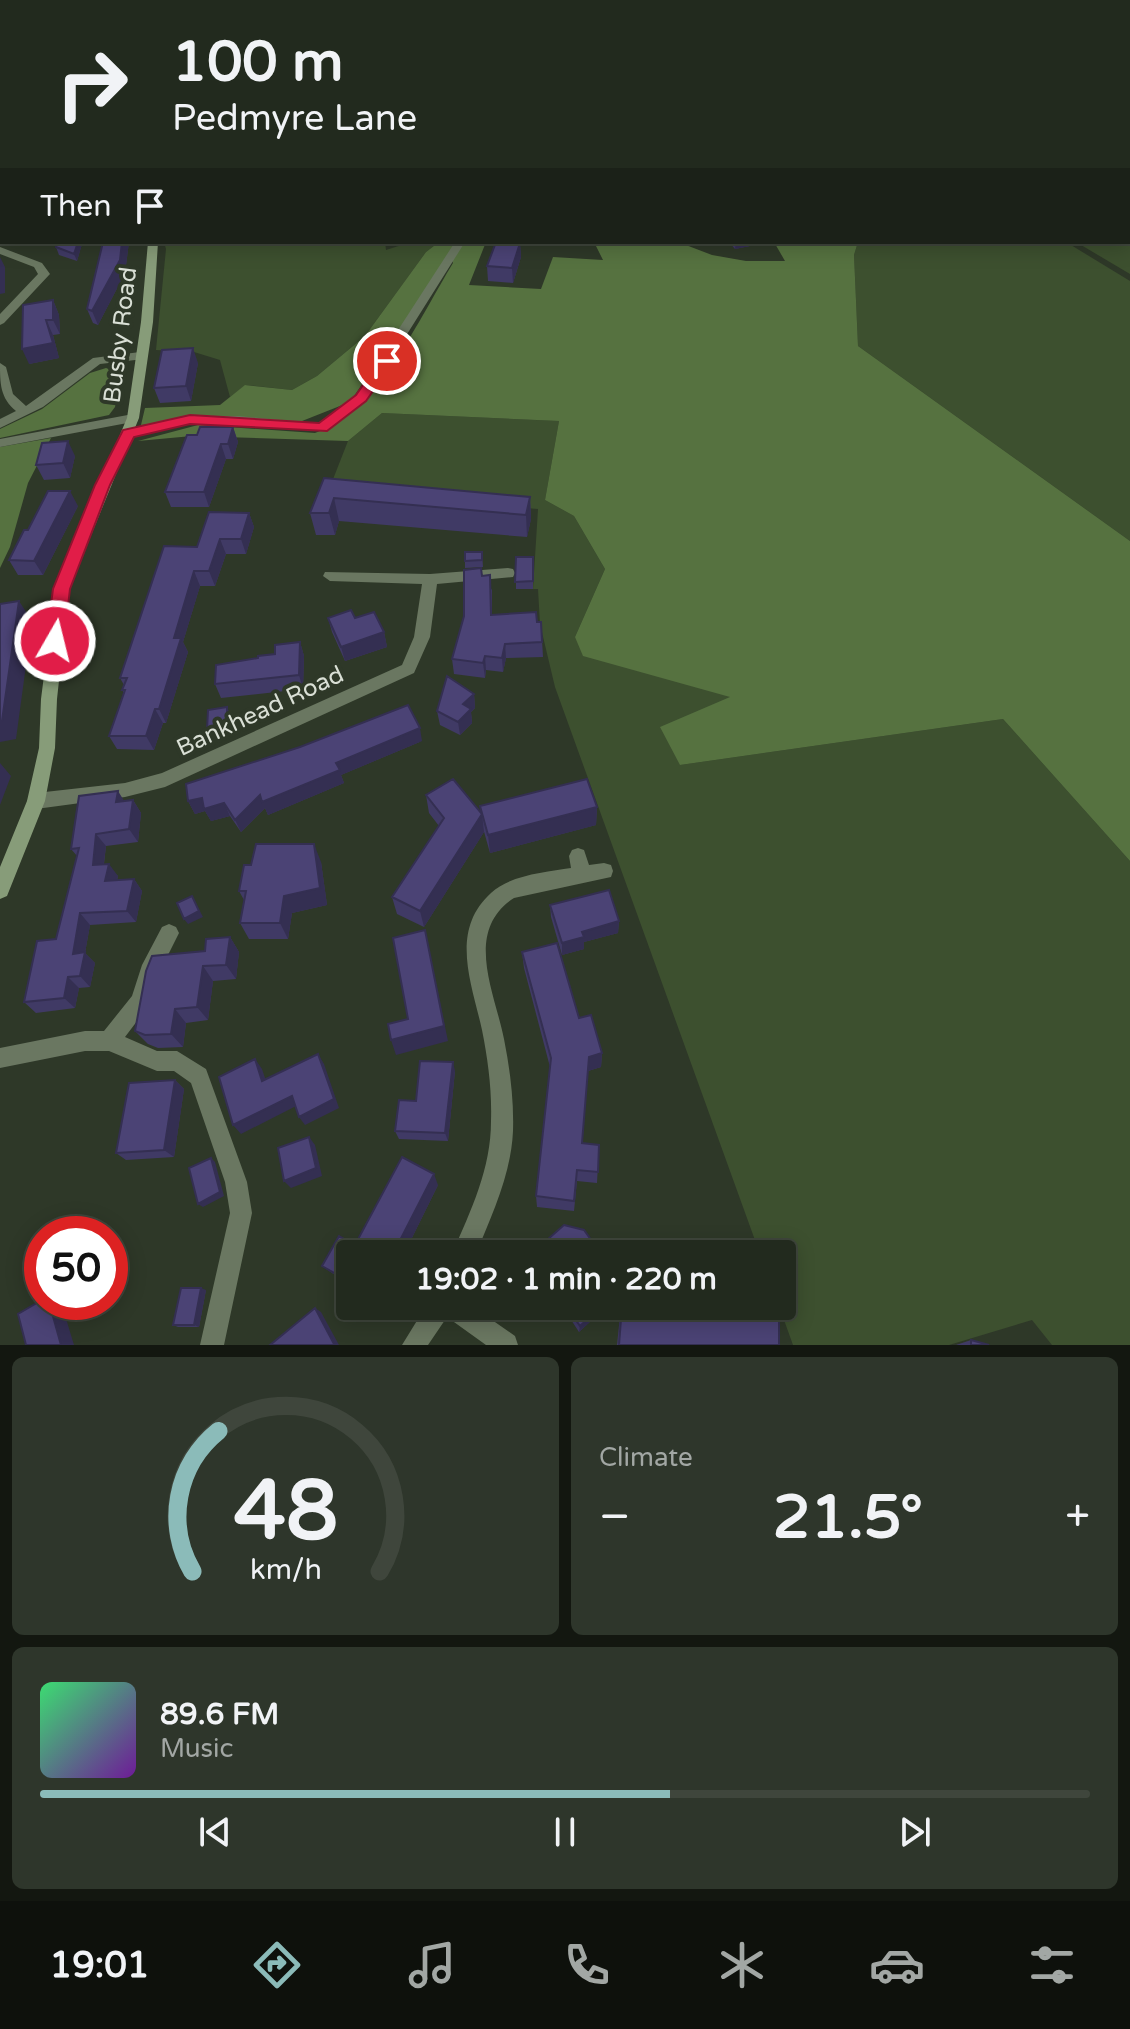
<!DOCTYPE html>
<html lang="en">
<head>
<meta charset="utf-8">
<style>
  :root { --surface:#222a1e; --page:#2e362b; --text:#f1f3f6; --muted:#a2a7a4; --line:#3f463c; --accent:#8bbbb9 }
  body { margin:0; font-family:"Varela Round",sans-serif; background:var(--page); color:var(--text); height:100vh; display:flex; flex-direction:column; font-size:30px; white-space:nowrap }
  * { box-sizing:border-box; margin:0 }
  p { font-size:26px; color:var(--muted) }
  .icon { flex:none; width:44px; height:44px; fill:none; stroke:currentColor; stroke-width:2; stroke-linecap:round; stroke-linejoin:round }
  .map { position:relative; height:1345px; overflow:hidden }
  .drawer { display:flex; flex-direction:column; gap:12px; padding:12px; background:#131710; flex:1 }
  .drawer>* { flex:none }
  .hud { position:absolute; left:0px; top:0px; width:1130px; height:244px; box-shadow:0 4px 20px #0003,0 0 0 2px var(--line); background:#222a1e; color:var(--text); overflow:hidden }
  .speed { position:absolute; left:24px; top:1216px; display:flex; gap:16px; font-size:40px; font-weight:700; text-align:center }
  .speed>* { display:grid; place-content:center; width:104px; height:104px; border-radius:50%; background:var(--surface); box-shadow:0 4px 20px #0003,0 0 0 2px var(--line); line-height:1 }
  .speed .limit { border:12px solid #d22; background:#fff; color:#111 }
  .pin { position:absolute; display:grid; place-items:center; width:68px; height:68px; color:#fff; margin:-34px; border:4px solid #fff; border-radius:50%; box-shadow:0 2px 8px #0007 }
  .me { position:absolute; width:88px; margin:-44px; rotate:8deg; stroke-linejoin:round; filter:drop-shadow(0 0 6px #0008) }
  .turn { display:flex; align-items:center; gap:28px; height:168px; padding:0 40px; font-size:36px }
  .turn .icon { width:104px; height:104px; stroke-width:2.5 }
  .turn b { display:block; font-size:56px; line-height:68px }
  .then { display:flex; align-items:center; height:76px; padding:0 40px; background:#0003; gap:16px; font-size:30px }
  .big { font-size:60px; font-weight:700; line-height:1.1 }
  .drawer .tile { flex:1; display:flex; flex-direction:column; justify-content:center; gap:12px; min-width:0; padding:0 28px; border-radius:12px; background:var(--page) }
  .drawer .dial { align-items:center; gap:0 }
  .dial svg { height:208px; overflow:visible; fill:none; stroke:var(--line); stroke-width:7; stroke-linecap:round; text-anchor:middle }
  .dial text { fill:var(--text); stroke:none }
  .song { display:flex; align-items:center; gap:24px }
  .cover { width:96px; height:96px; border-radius:12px; background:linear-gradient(135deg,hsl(140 70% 55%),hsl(280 70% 35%)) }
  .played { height:8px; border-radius:4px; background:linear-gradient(90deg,var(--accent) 60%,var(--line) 60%) }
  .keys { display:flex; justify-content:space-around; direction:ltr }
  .heat { display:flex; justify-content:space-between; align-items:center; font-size:44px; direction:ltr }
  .drawer .tiles { flex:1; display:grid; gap:12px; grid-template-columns:1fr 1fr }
  .tile:last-child { grid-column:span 2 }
  .trip { position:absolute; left:336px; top:1240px; width:460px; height:80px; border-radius:8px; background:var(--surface); box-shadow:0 4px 20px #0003,0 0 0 2px var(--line); font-weight:700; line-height:80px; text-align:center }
  .dock { display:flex; height:128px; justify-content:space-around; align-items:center; background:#0e110c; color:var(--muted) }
  .dock .icon { width:56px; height:56px }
  .dock .active { color:var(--accent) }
  .dock b { font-size:36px; color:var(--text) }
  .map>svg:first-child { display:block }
  .green { fill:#3d502f }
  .forest { fill:#567240 }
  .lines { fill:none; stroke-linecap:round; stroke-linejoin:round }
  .street { fill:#6a7761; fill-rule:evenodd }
  .secondary { fill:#879c79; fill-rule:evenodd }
  .wall { fill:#403a65 }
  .shaded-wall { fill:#342f52 }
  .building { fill:#4b4375; stroke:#342f52; stroke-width:2 }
  .route { fill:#e11d48; stroke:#92132f; stroke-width:2 }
  .labels { text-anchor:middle; stroke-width:8; stroke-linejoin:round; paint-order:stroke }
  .street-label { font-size:24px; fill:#d9dfd5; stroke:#2e3828 }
</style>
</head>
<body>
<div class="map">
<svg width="1130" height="1345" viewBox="0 0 1130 1345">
  <rect width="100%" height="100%" fill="#2e3828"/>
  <path class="green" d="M1128,10H1130V274L1076,242H1128Z
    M164,242H385L386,250L411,242H439L426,252L365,336L317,376L292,390L246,385L230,397L220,360L194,352L156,350L166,249Z
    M858,242H1066L1130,281V541L858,346L854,255Z
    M382,413L559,421L545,500L574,516L605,569L575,637L731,697L680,765L1003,719L1130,861V1345H1052L1032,1320L949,1345H793L779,1306H782V1254H760L555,687L540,624L538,589H533L538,509L328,492L348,441Z"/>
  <path class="forest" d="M470,0H1015L1032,2H471Z
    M439,242H486L469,285L541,289L553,257L603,260L594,242H678L712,255L746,261H785L774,242H858L854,255L858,346L1130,541V861L1003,719L680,765L660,727L730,697L583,656L575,637L605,569L574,516L545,500L559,421L382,413L348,441L192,436L138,441L198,425L315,433C378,411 420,317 453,263L450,255L350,402L297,423L231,416L141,425L145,408L220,405L245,385L292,390L317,376L365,336L426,252Z
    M106,368L121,374L115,407L109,415L0,438V429L42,409L90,373Z
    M51,438L28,483L10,547L0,568V447Z"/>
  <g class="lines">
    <path class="street" d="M0,129H2V135H0Z
      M455,242H465L365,401L327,431L238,424H190L129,437L122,433L129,429L190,416H238L319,424L356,395Z
      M0,247L42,263L50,274L4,323L0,325V314L38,274L34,267L0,254Z
      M140,352L146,356L144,359L100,364L43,407L0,428V419L16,411C0,398 0,383 0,363L6,367L13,394L26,406L93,358Z
      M133,414L138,415V421L0,447V439Z
      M508,568L513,569L515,573L513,577L437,584L430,637L414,673L165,787L125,797L36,809L30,806L27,801L30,796L36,793L125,783L162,773L402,665L414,637L422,584L330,581L323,576L325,572L430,574Z
      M578,848L584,850L589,865L604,863L611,865L613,871L611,877L514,898C463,931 495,993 504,1039C510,1069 514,1100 513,1131C511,1175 492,1214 476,1254H452C471,1210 491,1169 491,1121C492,1090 488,1060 482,1030C472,984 449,931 491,893C510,875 546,872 571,868L569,856L572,850Z
      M169,924L176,927L179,933L158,975L147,1008L125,1037L157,1051H177L206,1069L247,1182L252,1213L224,1345H200L230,1213L225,1182L191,1083L174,1071H157L109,1051H85L0,1068V1048L85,1031H104L132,996L142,965L162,927Z
      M426,1306H472L515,1336L518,1345H486L447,1317L428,1345H402Z"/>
    <path class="secondary" d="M153,0H168L165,2Z
      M0,3H2V7H0Z
      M148,242H158L153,322L139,418L69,589L57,699L55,748L45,801L7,896L0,899V867L27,801L39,748L41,699L55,589L127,418L141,322Z"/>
  </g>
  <path class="wall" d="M0,198L2,199V231L0,230Z
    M57,242H81L82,244L77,261L59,255L56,247Z
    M103,242H129L125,273L98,325L93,323L87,309Z
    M729,242H756L755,245L735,249Z
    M520,243L521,257L513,283L488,281L487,266Z
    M53,300L59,315L60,334L53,335L59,358L29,364Z
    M198,363L191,401L160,403L154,388Z
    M233,427L238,442L233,459H226L209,507H171L165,492L197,435Z
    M75,456L70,478L44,480L36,465Z
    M324,478L530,497L531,519L527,537L339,521L335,535H316L310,513Z
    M78,506L43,575H18L9,560L28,530Z
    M249,513L254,527L246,554H226L215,586H200L183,642L188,652L166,723H163L154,750L117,749L109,736L124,693L122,690L124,685L120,678L197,547Z
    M482,552L483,567L465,568V561Z
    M516,557H533V589H516Z
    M482,576L492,590V615L541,622L543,657L506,658L503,672L486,670L485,678L454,674L452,659L464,616Z
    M328,618H355L384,632L387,647L345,661L332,632Z
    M300,642L304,656L303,689L221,698L215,684Z
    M474,694L475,708L471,712L472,723L460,735L440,725L437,711Z
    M230,714V734L211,737L207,730Z
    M422,741L341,775L344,783L268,815L265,808L241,832L230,816L211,821L205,811L195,814L188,801Z
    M426,795L481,813L480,806L597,807L596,825L490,853L483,828L484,832L424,927L397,914L392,897L439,826L429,813Z
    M133,800L141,813L138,842L106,846L104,864L118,876L117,880L134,879L142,891L136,922L90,925L85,953L95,963L90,987L79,988L75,1008L36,1013L24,1002L56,939L77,856L71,849L124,801Z
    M321,862L327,905L292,913L288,939H249L240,923L244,900L239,891Z
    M550,905L619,921L618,933L584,942V949L562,955L551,917Z
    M230,937L239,952L236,979L213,981L208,1020L186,1023L183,1047L158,1048L148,1044L135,1031L205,951Z
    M522,952L579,1018L602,1053L601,1067L588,1071L582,1143L599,1145L597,1183L577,1181L574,1211L537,1207L536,1196L550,1067L524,968Z
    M455,1071L448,1141L399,1139L395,1131L416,1101Z
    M175,1080L184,1089L174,1157L126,1160L116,1153Z
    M438,1185L404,1254H350V1284L332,1273L322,1266L355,1245Z
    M206,1290L199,1327H178L173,1325Z
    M562,1306H607L579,1332Z
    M621,1306H698L752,1314L759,1307L779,1345H617Z
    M971,1340L989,1345H956Z"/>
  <path class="shaded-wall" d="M78,242H81L82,244L77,261L74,254Z
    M122,242H129L125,273L98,325L92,311Z
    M736,242H756L755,245L735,249Z
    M520,243L521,257L513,283L512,268Z
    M0,257L5,267V293L0,294Z
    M53,300L59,315L60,334L53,320Z
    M46,320L53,335L59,358L29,364L22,349Z
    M193,348L198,363L191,401L186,386Z
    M233,427L238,442L233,459L228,444Z
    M68,441L75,456L70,478L63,463Z
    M221,444L226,459L209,507L204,492Z
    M70,491L78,506L43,575L34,561Z
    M530,497L531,519L527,537L526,515Z
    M334,498L339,521L335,535L329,513Z
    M249,513L254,527L246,554L241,539Z
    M220,539L226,554L215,586L209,571Z
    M194,571L200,586L183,642L188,652L166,723L159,709L174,638Z
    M19,601L32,621L16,739L0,742V721Z
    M384,632L387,647L345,661L341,647Z
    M300,642L304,656L303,689L299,675Z
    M505,644L506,658L503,672L502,658Z
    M485,656L486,670L485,678L483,663Z
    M474,694L475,708L471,712L472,723L460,735L458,722L463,704Z
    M227,707L230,714V734L227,727Z
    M155,709L163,723L154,750L146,736Z
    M420,728L422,741L341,775L344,783L268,815L265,808L241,832L235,820L260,795Z
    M0,763L11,776L0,805Z
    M118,791L126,804L116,802Z
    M202,798L224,803L230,816L211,821L205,811L195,814L188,801Z
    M133,800L141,813L138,842L129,829Z
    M597,807L596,825L490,853L488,835Z
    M482,814L484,832L424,927L420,911Z
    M96,834L106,846L102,877L93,865Z
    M314,844L321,862L327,905L292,913L288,939L280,923L284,896Z
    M109,864L118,876L114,893L105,881Z
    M134,879L142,891L136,922L127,911Z
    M192,896L203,917L188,924L184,919Z
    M80,913L90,925L85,953L95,963L90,987L80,976L73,954Z
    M619,921L618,933L584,942V949L562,955V943L582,932Z
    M425,930L448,1041L396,1055L391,1040L444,1026Z
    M230,937L239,952L236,979L226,965Z
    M203,966L213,981L208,1020L197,1007Z
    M68,977L79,988L75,1008L64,998Z
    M175,1009L186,1023L183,1047L171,1034Z
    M602,1053L601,1067L588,1071L589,1057Z
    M318,1054L324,1064L339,1108L305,1125L299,1117Z
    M255,1059L262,1069L269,1090L262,1081Z
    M453,1062L455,1071L448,1141L445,1133Z
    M175,1080L184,1089L174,1157L164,1150Z
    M292,1096L298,1105L241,1134L233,1125Z
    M309,1137L315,1145L322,1176L291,1188L284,1181Z
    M211,1158L215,1162L224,1196L203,1207L198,1204Z
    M434,1174L438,1185L404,1254H393Z
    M201,1288L206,1290L199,1327L194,1325Z
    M49,1302H61L74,1345H61Z
    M602,1306H607L579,1332L580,1326Z
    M315,1308L321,1312L339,1345H333Z"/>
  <path class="building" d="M0,198L2,199V219L0,218Z
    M57,242H78L74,254L56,247Z
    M103,242H122L120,260L92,311L87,309Z
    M496,242L520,243L512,268L487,266Z
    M53,300V320H46L53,343L22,349L23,305Z
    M193,348L186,386L154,388L162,350Z
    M200,427H233L228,444H221L204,492H165L187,435H197Z
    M68,441L63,463L36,465L42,443Z
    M324,478L530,497L526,515L334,498L329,513H310Z
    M48,491H70L34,561L9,560L24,530H28Z
    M209,512L249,513L241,539H220L209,571H194L174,638H181L159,709H155L146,736H109L125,690H122L127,678H120L164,546L197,547Z
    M465,552H482V560L465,561Z
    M516,557H533V581L515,582Z
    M481,568L482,576L490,575L491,615L536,612L537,622H541L542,642L505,644L502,658L485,656L483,663L452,659L464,616V570Z
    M19,601L2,721H0V604Z
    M351,610L355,618L374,612L384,632L341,647L328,618Z
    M300,642L299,675L215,684L216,665L258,658V656L275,654V645Z
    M447,676L474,694L463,704L471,709L458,722L437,711Z
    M408,705L420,728L336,763L340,770L262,802L260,795L235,820L224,803L204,809L202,798L188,801L186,784L300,747Z
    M227,707V727L207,730L208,710Z
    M453,779L482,814L420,911L392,897L444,818L426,795Z
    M587,779L597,807L488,835L480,806Z
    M118,791L116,802L133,800L129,829L96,834L93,865L109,864L105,881L134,879L127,911L80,913L73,954L85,952L80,976L68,977L64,998L24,1002L37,941L56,939L79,848L71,849L79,796Z
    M256,844H314L320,888L284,896L280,923H240L246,891H239L244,865H251Z
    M609,890L619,921L582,932L584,937L562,943L550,905Z
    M192,896L199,911L184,919L177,903Z
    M425,930L444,1026L391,1040L388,1024L408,1019L393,938Z
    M230,937L226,965L203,966L197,1007L175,1009L171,1034L145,1035L135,1031L146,971L152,956L205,951L206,939Z
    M557,943L579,1018L591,1015L602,1053L589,1057L582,1143L599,1145L598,1172L577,1170L574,1201L536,1196L551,1058L522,952Z
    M318,1054L334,1099L299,1117L292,1096L233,1125L219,1077L255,1059L262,1081Z
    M420,1061L453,1062L445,1133L395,1131L399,1100L416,1101Z
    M175,1080L164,1150L116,1153L129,1083Z
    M309,1137L316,1168L284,1181L278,1148Z
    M402,1157L434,1174L393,1254H350V1282L322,1266L339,1236L355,1245Z
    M211,1158L220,1192L198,1204L189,1168Z
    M564,1225L584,1230L601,1254H531Z
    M181,1288H201L194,1325H173Z
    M42,1300V1302H49L61,1345H26L18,1314Z
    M566,1306H602L580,1326Z
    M622,1306H698L759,1315V1307L779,1310V1345H619Z
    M315,1308L334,1344L333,1345H270Z
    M971,1340L989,1345H971Z"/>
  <path class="route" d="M387,357L394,361L366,401L327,431L190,424L134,437L110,485L70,589L64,641L55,648L49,646L46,641L53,589L95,485L123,430L190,415L319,423L356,395L382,358Z"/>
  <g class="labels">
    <g class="street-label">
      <text transform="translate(120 335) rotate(-83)" y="8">Busby Road</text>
      <text transform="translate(260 711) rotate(-25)" y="8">Bankhead Road</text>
    </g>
  </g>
</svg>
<div class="speed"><div class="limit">50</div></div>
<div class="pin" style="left:387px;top:361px;background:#d93025"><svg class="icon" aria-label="arrive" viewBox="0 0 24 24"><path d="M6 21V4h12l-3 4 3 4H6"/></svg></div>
<svg class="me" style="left:55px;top:641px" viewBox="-20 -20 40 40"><circle r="17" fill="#e11d48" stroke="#fff" stroke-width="3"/><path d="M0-11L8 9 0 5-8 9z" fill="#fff"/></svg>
<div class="trip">19:02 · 1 min · 220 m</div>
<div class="hud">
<div class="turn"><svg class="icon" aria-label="right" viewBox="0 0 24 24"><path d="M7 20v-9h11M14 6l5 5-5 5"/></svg><div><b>100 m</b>Pedmyre Lane</div></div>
<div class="then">Then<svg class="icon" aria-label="arrive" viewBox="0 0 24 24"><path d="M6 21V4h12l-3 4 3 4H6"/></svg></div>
</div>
</div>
<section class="drawer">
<div class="tiles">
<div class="tile dial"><svg viewBox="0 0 100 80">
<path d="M14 69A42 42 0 1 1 86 69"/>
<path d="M14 69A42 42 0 0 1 24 15" stroke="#8bbbb9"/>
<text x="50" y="56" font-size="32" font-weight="700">48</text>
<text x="50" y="72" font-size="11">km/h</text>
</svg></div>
<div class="tile"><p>Climate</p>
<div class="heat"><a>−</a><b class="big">21.5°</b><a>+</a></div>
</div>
<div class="tile">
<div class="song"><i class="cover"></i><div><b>89.6 FM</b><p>Music</p></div></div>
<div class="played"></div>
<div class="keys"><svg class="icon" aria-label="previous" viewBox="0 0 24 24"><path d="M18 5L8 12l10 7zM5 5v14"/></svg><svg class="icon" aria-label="pause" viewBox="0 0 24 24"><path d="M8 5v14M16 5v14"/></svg><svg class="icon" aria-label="next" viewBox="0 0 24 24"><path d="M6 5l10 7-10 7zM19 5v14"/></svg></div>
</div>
</div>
</section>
<nav class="dock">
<b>19:01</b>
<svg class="icon active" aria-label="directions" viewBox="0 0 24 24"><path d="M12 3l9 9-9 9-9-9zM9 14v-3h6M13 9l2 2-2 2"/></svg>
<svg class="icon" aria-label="music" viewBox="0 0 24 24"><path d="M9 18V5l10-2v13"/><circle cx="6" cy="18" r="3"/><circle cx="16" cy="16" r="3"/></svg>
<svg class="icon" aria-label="phone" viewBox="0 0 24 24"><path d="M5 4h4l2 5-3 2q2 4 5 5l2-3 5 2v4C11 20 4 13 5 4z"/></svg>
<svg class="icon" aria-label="climate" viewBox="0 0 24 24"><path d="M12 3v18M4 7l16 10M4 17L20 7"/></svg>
<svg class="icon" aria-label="car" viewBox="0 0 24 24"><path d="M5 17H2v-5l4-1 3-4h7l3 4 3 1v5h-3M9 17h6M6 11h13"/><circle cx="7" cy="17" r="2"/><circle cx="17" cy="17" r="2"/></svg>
<svg class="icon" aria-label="filters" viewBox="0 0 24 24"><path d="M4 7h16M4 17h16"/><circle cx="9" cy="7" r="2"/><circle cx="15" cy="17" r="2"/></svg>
</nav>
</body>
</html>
